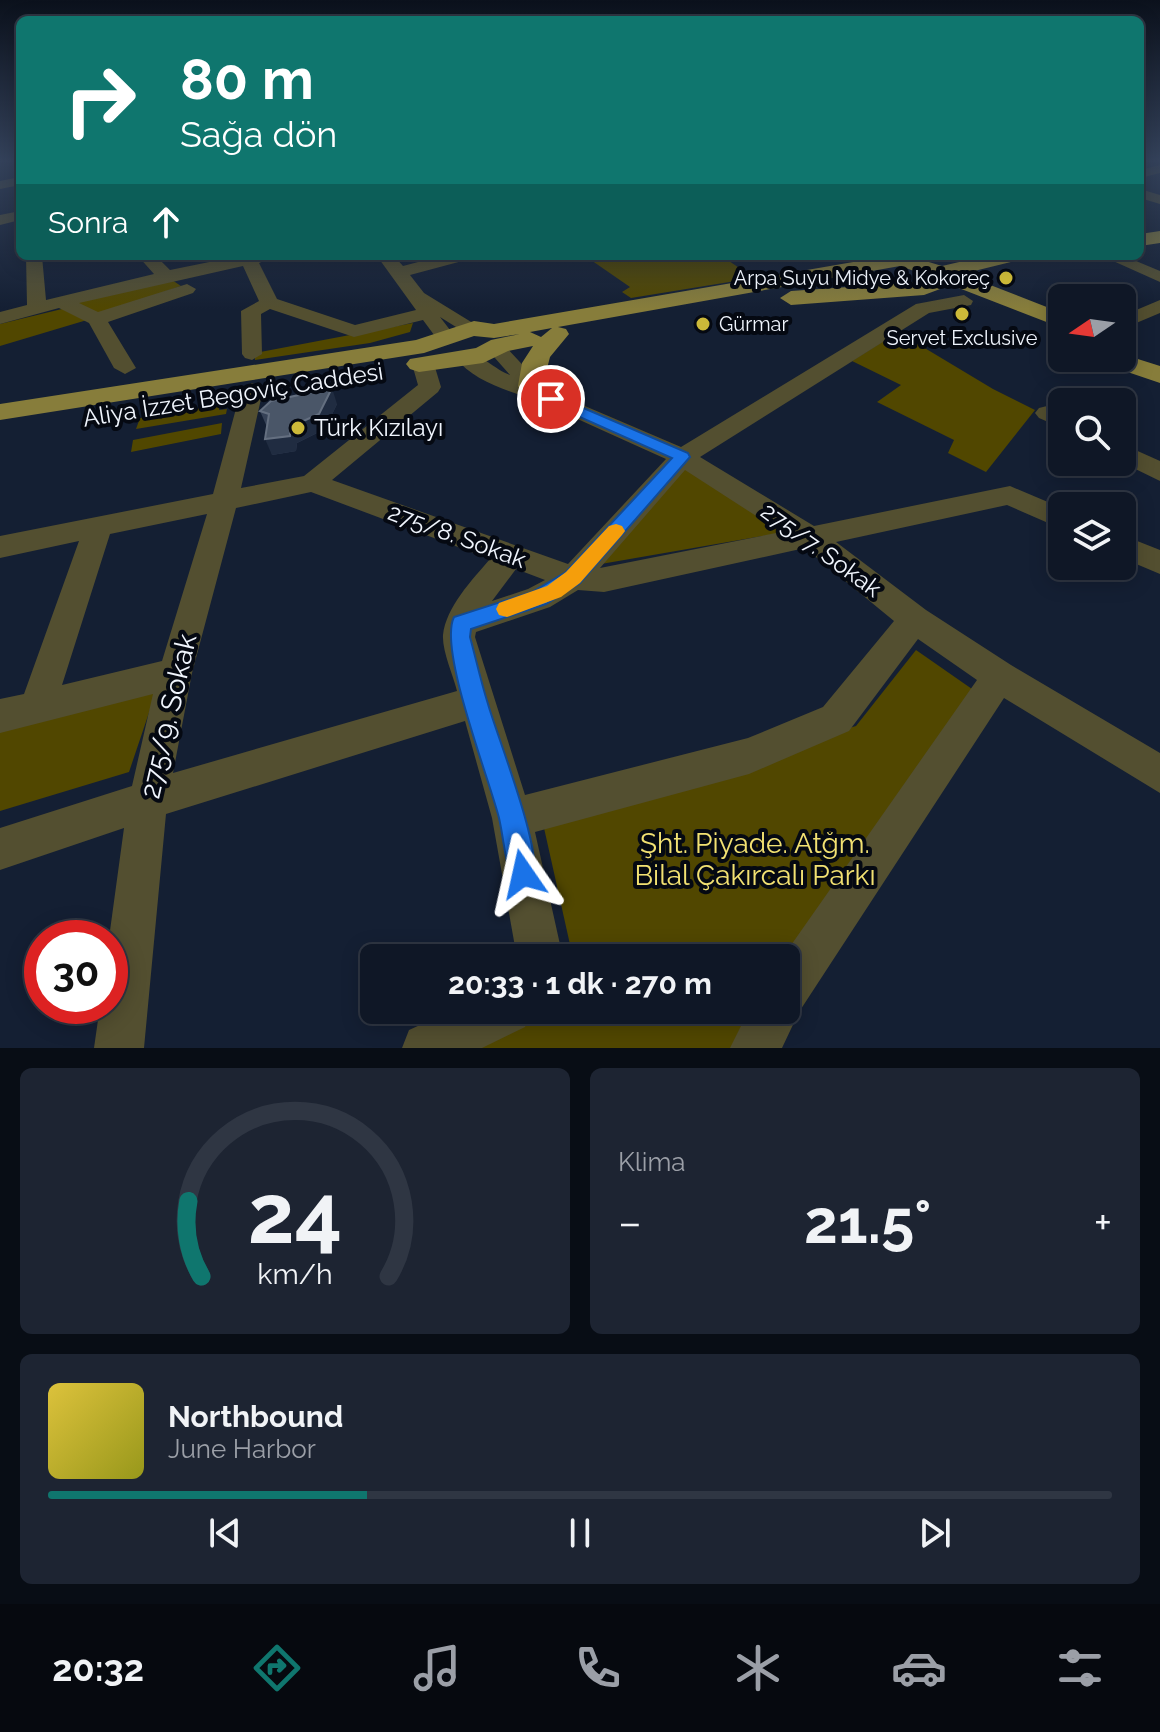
<!DOCTYPE html>
<html lang="tr">
<head>
<meta charset="utf-8">
<style>
  :root { --surface:#0f1726; --page:#1d2432; --text:#f1f3f6; --muted:#9b9fa7; --line:#2f3643; --accent:#0f766e }
  body { margin:0; font-family:Raleway,sans-serif; background:var(--page); color:var(--text); height:100vh; display:flex; flex-direction:column; font-size:30px; white-space:nowrap }
  * { box-sizing:border-box; margin:0 }
  p { font-size:26px; color:var(--muted) }
  .icon { flex:none; width:44px; height:44px; fill:none; stroke:currentColor; stroke-width:2; stroke-linecap:round; stroke-linejoin:round }
  .map { position:relative; height:1048px; overflow:hidden }
  .details { display:flex; flex-direction:column; gap:20px; padding:20px; background:#080d15; flex:1 }
  .details>* { flex:none }
  .hud { position:absolute; left:16px; top:16px; width:1128px; height:244px; border-radius:12px; box-shadow:0 4px 20px #0003,0 0 0 2px var(--line); background:#0f766e; color:#fff; overflow:hidden }
  .needle { width:52px; rotate:257deg }
  .fabs { position:absolute; left:1048px; top:284px; display:grid; gap:16px }
  .fabs a { display:grid; place-items:center; width:88px; height:88px; border-radius:12px; background:var(--surface); box-shadow:0 4px 20px #0003,0 0 0 2px var(--line); font-size:40px }
  .speed { position:absolute; left:24px; top:920px; display:flex; gap:16px; font-size:40px; font-weight:700; text-align:center }
  .speed>* { display:grid; place-content:center; width:104px; height:104px; border-radius:50%; background:var(--surface); box-shadow:0 4px 20px #0003,0 0 0 2px var(--line); line-height:1 }
  .speed .limit { border:12px solid #d22; background:#fff; color:#111 }
  .pin { position:absolute; display:grid; place-items:center; width:68px; height:68px; color:#fff; margin:-34px; border:4px solid #fff; border-radius:50%; box-shadow:0 2px 8px #0007 }
  .me { position:absolute; width:88px; margin:-44px; rotate:349deg; stroke-linejoin:round; filter:drop-shadow(0 0 6px #0008) }
  .turn { display:flex; align-items:center; gap:28px; height:168px; padding:0 32px; font-size:36px }
  .turn .icon { width:104px; height:104px; stroke-width:2.5 }
  .turn b { display:block; font-size:56px; line-height:68px }
  .then { display:flex; align-items:center; height:76px; padding:0 32px; background:#0003; gap:16px; font-size:30px }
  .big { font-size:60px; font-weight:700; line-height:1.1 }
  .details .tile { flex:1; display:flex; flex-direction:column; justify-content:center; gap:12px; min-width:0; padding:0 28px; border-radius:12px; background:var(--page) }
  .details .dial { align-items:center; gap:0 }
  .dial svg { height:208px; overflow:visible; fill:none; stroke:var(--line); stroke-width:7; stroke-linecap:round; text-anchor:middle }
  .dial text { fill:var(--text); stroke:none }
  .song { display:flex; align-items:center; gap:24px }
  .cover { width:96px; height:96px; border-radius:12px; background:linear-gradient(135deg,hsl(50 70% 55%),hsl(60 70% 35%)) }
  .played { height:8px; border-radius:4px; background:linear-gradient(90deg,var(--accent) 30%,var(--line) 30%) }
  .keys { display:flex; justify-content:space-around; direction:ltr }
  .heat { display:flex; justify-content:space-between; align-items:center; font-size:44px; direction:ltr }
  .details .tiles { flex:1; display:grid; gap:20px; grid-template-columns:1fr 1fr }
  .tile:last-child { grid-column:span 2 }
  .trip { position:absolute; left:360px; top:944px; width:440px; height:80px; border-radius:12px; background:var(--surface); box-shadow:0 4px 20px #0003,0 0 0 2px var(--line); font-weight:700; line-height:80px; text-align:center }
  .tabs { display:flex; height:128px; justify-content:space-around; align-items:center; background:#06090f; color:var(--muted) }
  .tabs .icon { width:56px; height:56px }
  .tabs .active { color:var(--accent) }
  .tabs b { font-size:36px; color:var(--text) }
  .map>svg:first-child { display:block }
  .green { fill:#514700 }
  .lines { fill:none; stroke-linecap:round; stroke-linejoin:round }
  .minor { fill:#534f30; fill-rule:evenodd }
  .major { fill:#877d3b; fill-rule:evenodd }
  .wall { fill:#364257 }
  .shaded-wall { fill:#202c41 }
  .building { fill:#4a5668; stroke:#646f80; stroke-width:2 }
  .route { fill:#1a73e8; stroke:#114b97; stroke-width:2 }
  .slow { fill:#f59e0b }
  .poi-dot { fill:#ccb939; stroke:#050912; stroke-width:3 }
  .labels { text-anchor:middle; stroke-width:8; stroke-linejoin:round; paint-order:stroke }
  .far-poi-label { font-size:20px; fill:#f0f5fd; stroke:#050912; text-anchor:end }
  .street-label { font-size:24px; fill:#f0f5fd; stroke:#050912 }
  .poi-label { font-size:24px; fill:#f0f5fd; stroke:#050912; text-anchor:start }
  .near-street-label { font-size:28px; fill:#f0f5fd; stroke:#050912 }
  .near-park-label { font-size:28px; fill:#f2e172; stroke:#050912 }
</style>
</head>
<body>
<div class="map">
<svg width="1160" height="1048" viewBox="0 0 1160 1048">
  <rect width="100%" height="100%" fill="#141f33"/>
  <path class="green" d="M594,256H741L729,261L754,278L631,298L622,292L630,287L588,258Z
    M166,276L181,286L98,315L70,301Z
    M66,308L87,320L0,346V324Z
    M413,323L410,332L370,343L255,360V353Z
    M898,332L993,389L1035,410L986,472L948,453L954,440L877,402L901,385L852,361Z
    M220,405L219,410L227,409L226,414L136,429L140,418Z
    M222,423L221,434L131,452L133,440Z
    M675,460L792,531L578,568Z
    M916,650L972,689L786,958H573L542,819L856,726Z
    M159,683L129,772L0,811V720Z
    M554,1010H782L760,1048H451Z"/>
  <g class="lines">
    <path class="minor" d="M1160,165V173L1140,178V170Z
      M20,177V185L0,189V181Z
      M1140,189L1160,195V204L1140,198Z
      M20,211V220L0,225V215Z
      M26,256H42L46,300L154,274L138,256H156L170,270L239,256H275L259,263L277,299L355,325L416,310L377,256H394L403,266L441,256H468L466,260L410,275L424,293L481,328L478,332H464L440,317L457,339L447,345L440,343L423,320L354,337L270,309L261,314L262,354L252,360L245,358L242,354L241,311L259,301L243,266L79,303L98,312L187,284L196,289L193,293L108,322L136,368L125,374L114,368L89,323L59,308L0,324V312L27,305Z
      M1102,256H1124L1160,271V282Z
      M964,295L973,301L971,305L929,313L700,457L814,526L1010,486L1062,508V529L1007,505L836,542L926,610L1011,665L1160,753V793L1004,698L799,1012L782,1048H730L749,1010H786V958H782L977,680L918,639L849,731L749,774L535,832L563,958H517L492,818L465,721L166,814L144,1048H94L100,1006H110L109,938L124,828L0,870V828L132,786L153,694L0,733V699L24,694L79,541L0,558V536L213,494L241,390L252,383L263,390L241,488L304,476L418,385L412,364L423,358L434,364L441,387L438,392L332,480L568,564L666,459C626,441 586,423 547,405C516,392 476,385 455,357L458,353C476,348 493,369 510,375L487,349L490,345H504L545,389L681,447L916,304ZM685,470L781,532L600,568ZM311,492L490,559C472,580 446,607 443,635C442,651 453,675 457,691L173,773L192,673L236,508ZM207,514L162,661L62,685L110,534ZM805,548L894,621L823,707L748,738L525,795L475,637L476,632L550,607L578,590L604,592ZM516,569L545,580L528,589L492,601Z
      M1160,300V313L1122,329V316Z
      M1047,406L1062,412V428L1039,418L1035,413L1039,408Z
      M1122,444L1160,461V481L1121,462Z
      M1122,535L1160,550V574L1122,558Z
      M453,1010H532L525,1027L482,1048H402L409,1030Z"/>
    <path class="major" d="M1160,231V243L1140,246V234Z
      M888,256H909L942,266L985,256H1022L1019,260L962,274L1062,313V328L951,285L924,295L791,305L780,298L791,291L920,282L931,277L900,266L558,327L566,329L569,334L550,357L541,392H521L518,386L522,363L533,346L508,351L483,363L419,372L410,369L406,364L410,359L476,348L491,340L520,334L494,338L474,336L424,353L0,420V404L416,340L474,321L494,324ZM552,328L541,337L530,332Z
      M1122,354L1160,366V383L1101,363L1097,358H1122Z"/>
  </g>
  <path class="wall" d="M337,404L325,429L297,443L296,451L272,455L267,427L260,411Z"/>
  <path class="shaded-wall" d="M332,388L337,404L325,429L297,443L296,451L272,455L265,439L290,427Z"/>
  <path class="building" d="M332,388L319,414L290,427V436L265,439L269,414L260,411L271,401Z"/>
  <linearGradient id="sky" x2="0" y2="1"><stop stop-color="#0b111c"/><stop offset="0.52" stop-color="#34425b"/><stop offset="1" stop-color="#34425b" stop-opacity="0"/></linearGradient>
  <rect width="1160" height="309" fill="url(#sky)"/>
  <path class="route" d="M551,394L688,453L690,457L580,583L546,604L471,629L470,637C476,659 481,682 488,704C498,739 545,855 533,884L523,888L513,884C505,863 504,840 499,818C489,778 438,649 454,617L532,592L566,572L672,458L546,402L544,399Z"/>
  <path class="slow" d="M616,524L622,526L625,531L622,535L580,583L561,597L507,617L499,615L496,609L499,603L547,586L566,572L609,526Z"/>
  <g class="poi-dot">
    <circle cx="1006" cy="278" r="8"/>
    <circle cx="962" cy="314" r="8"/>
    <circle cx="703" cy="324" r="8"/>
    <circle cx="298" cy="428" r="8"/>
  </g>
  <g class="labels">
    <g class="far-poi-label">
      <text x="990" y="285">Arpa Suyu Midye &amp; Kokoreç</text>
      <text x="719" y="331" text-anchor="start">Gürmar</text>
      <text x="962" y="345" text-anchor="middle">Servet Exclusive</text>
    </g>
    <g class="street-label">
      <text transform="translate(233 395) rotate(-9)" y="8">Aliya İzzet Begoviç Caddesi</text>
      <text transform="translate(457 536) rotate(20)" y="8">275/8. Sokak</text>
      <text transform="translate(821 550) rotate(36)" y="8">275/7. Sokak</text>
    </g>
    <g class="poi-label">
      <text x="314" y="436">Türk Kızılayı</text>
    </g>
    <g class="near-street-label">
      <text transform="translate(168 716) rotate(-77)" y="10">275/9. Sokak</text>
    </g>
    <g class="near-park-label">
      <text x="755" y="853">Şht. Piyade. Atğm.<tspan x="755" dy="32">Bilal Çakırcalı Parkı</tspan></text>
    </g>
  </g>
</svg>
<div class="fabs">
<a><svg class="needle" viewBox="-14 -14 28 28"><path d="M0-13l5 13h-10z" fill="#e53935"/><path d="M0 13l5-13h-10z" fill="#9b9fa7"/></svg></a>
<a><svg class="icon" aria-label="search" viewBox="0 0 24 24"><circle cx="10" cy="10" r="6"/><path d="M15 15l6 6"/></svg></a>
<a><svg class="icon" aria-label="layers" viewBox="0 0 24 24"><path d="M12 4l9 5-9 5-9-5zM3 14l9 5 9-5"/></svg></a>
</div>
<div class="speed"><div class="limit">30</div></div>
<div class="pin" style="left:551px;top:399px;background:#d93025"><svg class="icon" aria-label="arrive" viewBox="0 0 24 24"><path d="M6 21V4h12l-3 4 3 4H6"/></svg></div>
<svg class="me" style="left:523px;top:874px" viewBox="-20 -20 40 40"><path d="M0-17L14 15 0 8-14 15z" fill="#1a73e8" stroke="#fff" stroke-width="4"/></svg>
<div class="trip">20:33 · 1 dk · 270 m</div>
<div class="hud">
<div class="turn"><svg class="icon" aria-label="right" viewBox="0 0 24 24"><path d="M7 20v-9h11M14 6l5 5-5 5"/></svg><div><b>80 m</b>Sağa dön</div></div>
<div class="then">Sonra<svg class="icon" aria-label="ahead" viewBox="0 0 24 24"><path d="M12 20V5M6 11l6-6 6 6"/></svg></div>
</div>
</div>
<section class="details">
<div class="tiles">
<div class="tile dial"><svg viewBox="0 0 100 80">
<path d="M14 69A42 42 0 1 1 86 69"/>
<path d="M14 69A42 42 0 0 1 9 40" stroke="#0f766e"/>
<text x="50" y="56" font-size="32" font-weight="700">24</text>
<text x="50" y="72" font-size="11">km/h</text>
</svg></div>
<div class="tile"><p>Klima</p>
<div class="heat"><a>−</a><b class="big">21.5°</b><a>+</a></div>
</div>
<div class="tile">
<div class="song"><i class="cover"></i><div><b>Northbound</b><p>June Harbor</p></div></div>
<div class="played"></div>
<div class="keys"><svg class="icon" aria-label="previous" viewBox="0 0 24 24"><path d="M18 5L8 12l10 7zM5 5v14"/></svg><svg class="icon" aria-label="pause" viewBox="0 0 24 24"><path d="M8 5v14M16 5v14"/></svg><svg class="icon" aria-label="next" viewBox="0 0 24 24"><path d="M6 5l10 7-10 7zM19 5v14"/></svg></div>
</div>
</div>
</section>
<nav class="tabs">
<b>20:32</b>
<svg class="icon active" aria-label="directions" viewBox="0 0 24 24"><path d="M12 3l9 9-9 9-9-9zM9 14v-3h6M13 9l2 2-2 2"/></svg>
<svg class="icon" aria-label="music" viewBox="0 0 24 24"><path d="M9 18V5l10-2v13"/><circle cx="6" cy="18" r="3"/><circle cx="16" cy="16" r="3"/></svg>
<svg class="icon" aria-label="phone" viewBox="0 0 24 24"><path d="M5 4h4l2 5-3 2q2 4 5 5l2-3 5 2v4C11 20 4 13 5 4z"/></svg>
<svg class="icon" aria-label="climate" viewBox="0 0 24 24"><path d="M12 3v18M4 7l16 10M4 17L20 7"/></svg>
<svg class="icon" aria-label="car" viewBox="0 0 24 24"><path d="M5 17H2v-5l4-1 3-4h7l3 4 3 1v5h-3M9 17h6M6 11h13"/><circle cx="7" cy="17" r="2"/><circle cx="17" cy="17" r="2"/></svg>
<svg class="icon" aria-label="filters" viewBox="0 0 24 24"><path d="M4 7h16M4 17h16"/><circle cx="9" cy="7" r="2"/><circle cx="15" cy="17" r="2"/></svg>
</nav>
</body>
</html>
